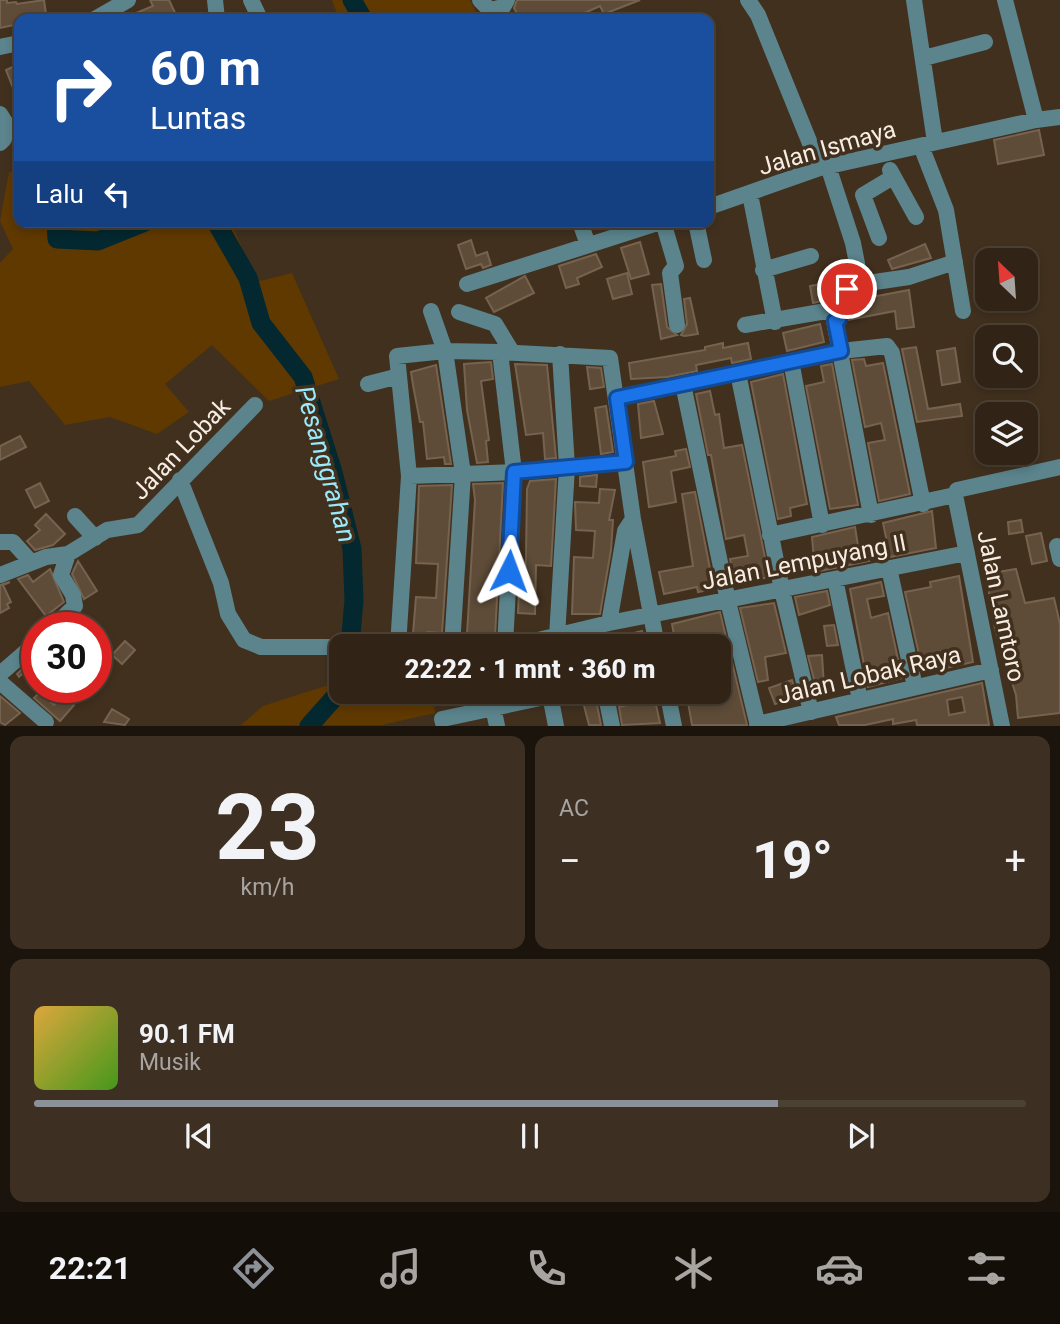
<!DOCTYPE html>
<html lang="id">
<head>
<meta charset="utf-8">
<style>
  :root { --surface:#312416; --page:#3d3023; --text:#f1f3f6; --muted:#a8a4a1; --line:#4c4135; --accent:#8c9099 }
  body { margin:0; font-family:Roboto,sans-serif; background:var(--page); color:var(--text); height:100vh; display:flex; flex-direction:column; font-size:26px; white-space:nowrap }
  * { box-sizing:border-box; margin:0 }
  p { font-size:23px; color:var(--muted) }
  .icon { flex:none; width:38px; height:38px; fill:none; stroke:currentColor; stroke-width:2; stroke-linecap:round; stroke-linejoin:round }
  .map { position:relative; height:726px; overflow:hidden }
  .sheet { display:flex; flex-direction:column; gap:10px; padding:10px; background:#1b140c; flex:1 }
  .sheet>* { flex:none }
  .banner { position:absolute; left:14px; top:14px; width:700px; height:214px; border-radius:14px; box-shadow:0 4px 10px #0003,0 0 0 2px var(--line); background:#1a4fa0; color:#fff; overflow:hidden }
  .needle { width:46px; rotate:335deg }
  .tools { position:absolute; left:975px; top:248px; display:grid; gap:14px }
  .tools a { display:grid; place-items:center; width:63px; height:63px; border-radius:14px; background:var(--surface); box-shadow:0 4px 10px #0003,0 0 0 2px var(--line); font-size:35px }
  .speed { position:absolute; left:21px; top:612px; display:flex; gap:14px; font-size:35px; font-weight:700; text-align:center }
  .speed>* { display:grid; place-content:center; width:91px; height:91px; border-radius:50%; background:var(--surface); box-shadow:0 4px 10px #0003,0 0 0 2px var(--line); line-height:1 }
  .speed .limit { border:10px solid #d22; background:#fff; color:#111 }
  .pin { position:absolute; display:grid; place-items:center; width:60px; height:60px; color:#fff; margin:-30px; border:4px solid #fff; border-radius:50%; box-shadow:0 2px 7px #0007 }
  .me { position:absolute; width:77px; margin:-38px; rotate:3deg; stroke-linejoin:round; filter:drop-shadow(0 0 5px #0008) }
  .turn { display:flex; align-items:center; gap:24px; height:147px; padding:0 21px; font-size:32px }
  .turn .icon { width:91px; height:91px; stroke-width:2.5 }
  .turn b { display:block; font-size:49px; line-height:60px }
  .then { display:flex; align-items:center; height:66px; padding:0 21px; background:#0003; gap:14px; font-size:26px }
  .big { font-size:52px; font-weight:800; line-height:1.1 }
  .sheet .tile { flex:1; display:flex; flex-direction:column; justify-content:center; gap:10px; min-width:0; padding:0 24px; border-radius:14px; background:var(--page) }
  .sheet .dial { align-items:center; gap:0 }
  .dial b { font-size:91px; line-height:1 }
  .song { display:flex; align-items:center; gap:21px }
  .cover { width:84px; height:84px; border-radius:10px; background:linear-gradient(135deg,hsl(40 70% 55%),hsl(100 70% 35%)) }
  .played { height:7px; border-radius:4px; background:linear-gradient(90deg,var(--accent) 75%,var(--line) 75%) }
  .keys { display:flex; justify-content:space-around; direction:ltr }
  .heat { display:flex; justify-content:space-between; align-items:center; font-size:38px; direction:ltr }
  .sheet .tiles { flex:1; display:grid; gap:10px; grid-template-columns:1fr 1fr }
  .tile:last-child { grid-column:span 2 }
  .trip { position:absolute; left:329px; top:634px; width:402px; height:70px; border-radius:14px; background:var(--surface); box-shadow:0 4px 10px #0003,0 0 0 2px var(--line); font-weight:800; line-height:70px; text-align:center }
  .menu { display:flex; height:112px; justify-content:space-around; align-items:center; background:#140e09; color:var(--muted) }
  .menu .icon { width:49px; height:49px }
  .menu .active { color:var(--accent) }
  .menu b { font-size:32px; color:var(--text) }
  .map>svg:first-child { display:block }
  .green { fill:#603900 }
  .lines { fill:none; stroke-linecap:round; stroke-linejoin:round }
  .river { stroke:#03282f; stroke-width:19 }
  .building { fill:#5e4c38; stroke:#76634f; stroke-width:2; fill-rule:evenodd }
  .minor { stroke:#5b848d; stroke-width:16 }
  .route-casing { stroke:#114b97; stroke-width:18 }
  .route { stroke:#1a73e8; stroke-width:12 }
  .labels { text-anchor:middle; stroke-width:7; stroke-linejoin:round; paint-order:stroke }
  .street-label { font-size:24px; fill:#f8ede2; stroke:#41301e }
  .water-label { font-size:26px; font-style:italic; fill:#9aeafb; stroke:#41301e }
</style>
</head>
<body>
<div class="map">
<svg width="1060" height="726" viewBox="0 0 1060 726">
  <rect width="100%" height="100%" fill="#41301e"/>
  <path class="green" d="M332,0H470L479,19H339Z
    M9,172L19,173V222H231L256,282L292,273L339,379L269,401L212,345L165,384L189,412L157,434L110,417L65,425L29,381L0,387V263L13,249L0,221Z
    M341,681V691H432L435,713L382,725H241L263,706Z"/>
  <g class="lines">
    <path class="river" d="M352,0L363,19
      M56,222L57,239L98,241L145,222
      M216,222L248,278L261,323L303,377L333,472L352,549L354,600L350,646
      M309,726L341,690"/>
  </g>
  <path class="building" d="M0,0H7V3L16,2L17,4L44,0L46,14L40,15V19H19V24L0,28Z
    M150,0H169L178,19H122L153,6Z
    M517,0H640L604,14L600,6L571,19H520L514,8Z
    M19,64V103L6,70Z
    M1039,130L1044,155L998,164L994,140Z
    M471,240L476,256L487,252L491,265L483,268L481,264L466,269L458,245Z
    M640,242L649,274L631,279L621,248Z
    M925,244L931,258L892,269L888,260Z
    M596,254L602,267L577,278L579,284L566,288L559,266Z
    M627,273L632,294L613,299L607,279Z
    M525,276L534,293L494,312L486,298Z
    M826,283L827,300L813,303L810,286Z
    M661,284L667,327L677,335L661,339L652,285Z
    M909,290L914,327L897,329L895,311L848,320V306L851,301Z
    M690,298L698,334L685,336L681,335L687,324L684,299Z
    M820,324L824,342L787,351L783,333Z
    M723,343V348L748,343L751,359L732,363L731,358L696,365L697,371L667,377L631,379L629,363L705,350V347Z
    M916,347L928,409L960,404L962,416L917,422L902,349Z
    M955,348L960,382L942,385L937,351Z
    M864,359L866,366L883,363L910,494L879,501L868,443L885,440L881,423L865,427L852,360Z
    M491,362L493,379L481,381L489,440L486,441L488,462L477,463L467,410L464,364Z
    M515,364L547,365L556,458L545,459L543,433L526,435Z
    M832,364L858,505L830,509L806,386L824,382L821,366Z
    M436,365L451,464H445L444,457L427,459L423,422H420L413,385L411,372Z
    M587,367L601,368L604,387L590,389Z
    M783,374L807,504L790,508L791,516L778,519L751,382Z
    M710,391L715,415L719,414L724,448L742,445L769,577L754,580L752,570L733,574L730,559L748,556L744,535L726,539L711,455H708L696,394Z
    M654,401L663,434L641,438L638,404Z
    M606,406L613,452L601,454L595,408Z
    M20,436L26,447L0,460V446Z
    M686,449L690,467L671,471L676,502L649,507L643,462L676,456L675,451Z
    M597,475L596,487L580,486V477Z
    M556,479L551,566L536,565L535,614L518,613L519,589H524L526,559L527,489L530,481Z
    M40,483L49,501L35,508L26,490Z
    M503,483L495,637L467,634L475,500L473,484Z
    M452,485L442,633L428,632L427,646H412L416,597L436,598L438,564L416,563L419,486Z
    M600,489L615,490L609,520H613L611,550L600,614H572L574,557L593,558L595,531L576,530L575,502L599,503Z
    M695,492L714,589L698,592L697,587L664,594L659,572L693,566L682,494Z
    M932,511L936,548L890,557L883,523Z
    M46,514L65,534L53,545L35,550L27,541L40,530L35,525Z
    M1021,520L1023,532L1009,534L1008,522Z
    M855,527L858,546L866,545L869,561L815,572L812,537Z
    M1041,533L1047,561L1032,564L1026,536Z
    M78,561L97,591L84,599L72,574Z
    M50,569L64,602L46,616L18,579L28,575L33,582Z
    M1016,569L1025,603L1054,598L1060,624V713L1018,718L1016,695L995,629L986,574Z
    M959,576L973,662L941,669L940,665L922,668L905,592L931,587L930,582Z
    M10,582L3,585L11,602L7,604L9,608L0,613V585Z
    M881,582L884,596L867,599L871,618L888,613L902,678L868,687L850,589Z
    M827,591L830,605L799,615L795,597Z
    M774,603L786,653L765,657L768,680L758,682L740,608Z
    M720,612L747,725H692L686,691H725L719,671V646H676L672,624Z
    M834,625L838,645L827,646L824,626Z
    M642,631L645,646H598V642Z
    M125,641L135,650L122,664L112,655Z
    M822,655L824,686L816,687L808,656Z
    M37,656V688L24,672L19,677L17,674Z
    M792,680L797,697L775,704L769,688Z
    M982,683L989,725H917L916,720L893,724V719L865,725H839L836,717ZM962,697L965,712L949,715L947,700Z
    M470,691H490L491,697L473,702Z
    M634,691H653L660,723L622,725L619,707L637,703Z
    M40,692L54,705L63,696L74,705L60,721L34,698Z
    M595,695L601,725H589L582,698Z
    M0,696L20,713L5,725L0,722Z
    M112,709L129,719L125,725L104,722Z"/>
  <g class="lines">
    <path class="minor" d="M215,0L217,19
      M251,0L260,19
      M480,0L490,10L503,7L507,0
      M748,0L758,15L820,168
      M914,0L935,142
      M1005,0L1036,120
      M95,19L128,0
      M0,47L19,43
      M924,58L985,42
      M0,114L5,122L4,139L0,143
      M921,146L946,210L963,311
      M828,166L853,243L861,284
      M890,170L916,217
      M750,194L775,322
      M709,207L820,168L1036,120L1060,117
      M580,222L588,245
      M663,222L676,266L670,273L677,325
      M696,222L704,260
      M879,238L863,195L893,177
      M763,270L811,256
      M467,284L661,222
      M431,311L445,351L463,474L452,646
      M459,312L495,324L512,352
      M837,320V303L847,289L861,284L909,277L955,262
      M745,325L832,310L871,515
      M500,352L514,472L505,646
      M791,361L822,525
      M738,373L782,590L811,712
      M368,384L399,376
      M683,384L728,601L758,726
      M617,398L841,351L887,346L892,353L923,504
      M409,476L514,472L626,462
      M180,480L221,583L228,614L244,640L261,647H341
      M955,495L1002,726
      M75,516L95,538
      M770,535L955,495L957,490L1060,467
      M0,542H13L31,562
      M1057,546L1060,559
      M889,568L915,687
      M0,575L46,557L68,554
      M835,579L860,700
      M609,623L625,531L633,519
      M52,628L75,606L73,595L61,575L68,554L107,530L138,525L255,405
      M557,637L567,467L560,354
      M398,646L409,476L397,356L445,351L500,352L610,358L633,519L657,646
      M513,646L609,623L967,553
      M0,674L37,642
      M0,682L46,722
      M605,691L612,726
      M667,691L674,726
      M550,695L556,726
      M493,707L497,726
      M757,724L991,670
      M444,726L442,719L573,691"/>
  </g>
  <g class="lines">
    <defs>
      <path id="route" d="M509,571L514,472L626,462L617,398L841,351L835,321L839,319L837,303L847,289"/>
    </defs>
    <use href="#route" class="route-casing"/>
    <use href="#route" class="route"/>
  </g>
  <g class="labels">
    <g class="street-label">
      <text transform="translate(827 148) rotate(-16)" y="8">Jalan Ismaya</text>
      <text transform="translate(181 449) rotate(-46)" y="8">Jalan Lobak</text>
      <text transform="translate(804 562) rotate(-11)" y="8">Jalan Lempuyang II</text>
      <text transform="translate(1001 606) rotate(78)" y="8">Jalan Lamtoro</text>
      <text transform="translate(869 675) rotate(-13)" y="8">Jalan Lobak Raya</text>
    </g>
    <g class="water-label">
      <text transform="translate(326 464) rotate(74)" y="9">Pesanggrahan</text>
    </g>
  </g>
</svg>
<div class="tools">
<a><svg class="needle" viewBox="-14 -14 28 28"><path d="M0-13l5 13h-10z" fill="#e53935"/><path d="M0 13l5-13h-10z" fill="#a8a4a1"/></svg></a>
<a><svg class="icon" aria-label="search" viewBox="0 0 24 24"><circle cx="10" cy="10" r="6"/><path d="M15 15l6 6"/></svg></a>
<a><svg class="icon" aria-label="layers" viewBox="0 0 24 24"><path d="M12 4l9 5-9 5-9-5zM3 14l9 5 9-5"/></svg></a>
</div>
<div class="speed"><div class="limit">30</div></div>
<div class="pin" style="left:847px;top:289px;background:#d93025"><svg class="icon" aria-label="arrive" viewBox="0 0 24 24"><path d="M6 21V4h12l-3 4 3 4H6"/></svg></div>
<svg class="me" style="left:509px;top:571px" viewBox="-20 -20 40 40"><path d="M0-17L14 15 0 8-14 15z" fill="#1a73e8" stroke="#fff" stroke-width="4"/></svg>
<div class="trip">22:22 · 1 mnt · 360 m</div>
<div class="banner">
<div class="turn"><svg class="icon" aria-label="right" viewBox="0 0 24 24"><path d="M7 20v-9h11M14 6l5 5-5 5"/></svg><div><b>60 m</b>Luntas</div></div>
<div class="then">Lalu<svg class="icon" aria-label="left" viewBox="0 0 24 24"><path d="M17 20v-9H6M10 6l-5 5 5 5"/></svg></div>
</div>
</div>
<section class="sheet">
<div class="tiles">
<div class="tile dial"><b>23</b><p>km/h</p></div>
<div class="tile"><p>AC</p>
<div class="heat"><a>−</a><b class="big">19°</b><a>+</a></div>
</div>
<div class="tile">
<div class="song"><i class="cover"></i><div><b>90.1 FM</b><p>Musik</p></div></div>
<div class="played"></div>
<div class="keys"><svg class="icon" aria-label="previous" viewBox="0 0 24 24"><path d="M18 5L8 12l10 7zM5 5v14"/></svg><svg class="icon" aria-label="pause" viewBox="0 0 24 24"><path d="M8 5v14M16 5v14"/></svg><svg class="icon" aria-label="next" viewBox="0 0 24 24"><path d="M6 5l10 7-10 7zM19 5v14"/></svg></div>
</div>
</div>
</section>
<nav class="menu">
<b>22:21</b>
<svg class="icon active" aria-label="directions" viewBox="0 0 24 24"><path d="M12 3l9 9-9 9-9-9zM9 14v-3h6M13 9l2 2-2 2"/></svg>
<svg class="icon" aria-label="music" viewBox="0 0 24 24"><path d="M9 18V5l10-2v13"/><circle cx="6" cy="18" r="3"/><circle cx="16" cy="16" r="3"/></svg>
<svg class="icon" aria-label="phone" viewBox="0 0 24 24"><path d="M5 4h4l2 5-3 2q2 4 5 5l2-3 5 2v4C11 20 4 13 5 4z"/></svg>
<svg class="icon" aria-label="climate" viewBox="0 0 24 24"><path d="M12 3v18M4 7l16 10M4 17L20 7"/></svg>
<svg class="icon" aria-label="car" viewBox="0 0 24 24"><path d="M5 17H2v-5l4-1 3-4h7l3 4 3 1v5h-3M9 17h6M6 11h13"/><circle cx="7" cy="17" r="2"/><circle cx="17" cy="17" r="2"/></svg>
<svg class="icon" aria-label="filters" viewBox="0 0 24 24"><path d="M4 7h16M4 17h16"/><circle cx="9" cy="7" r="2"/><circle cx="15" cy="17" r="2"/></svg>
</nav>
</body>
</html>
